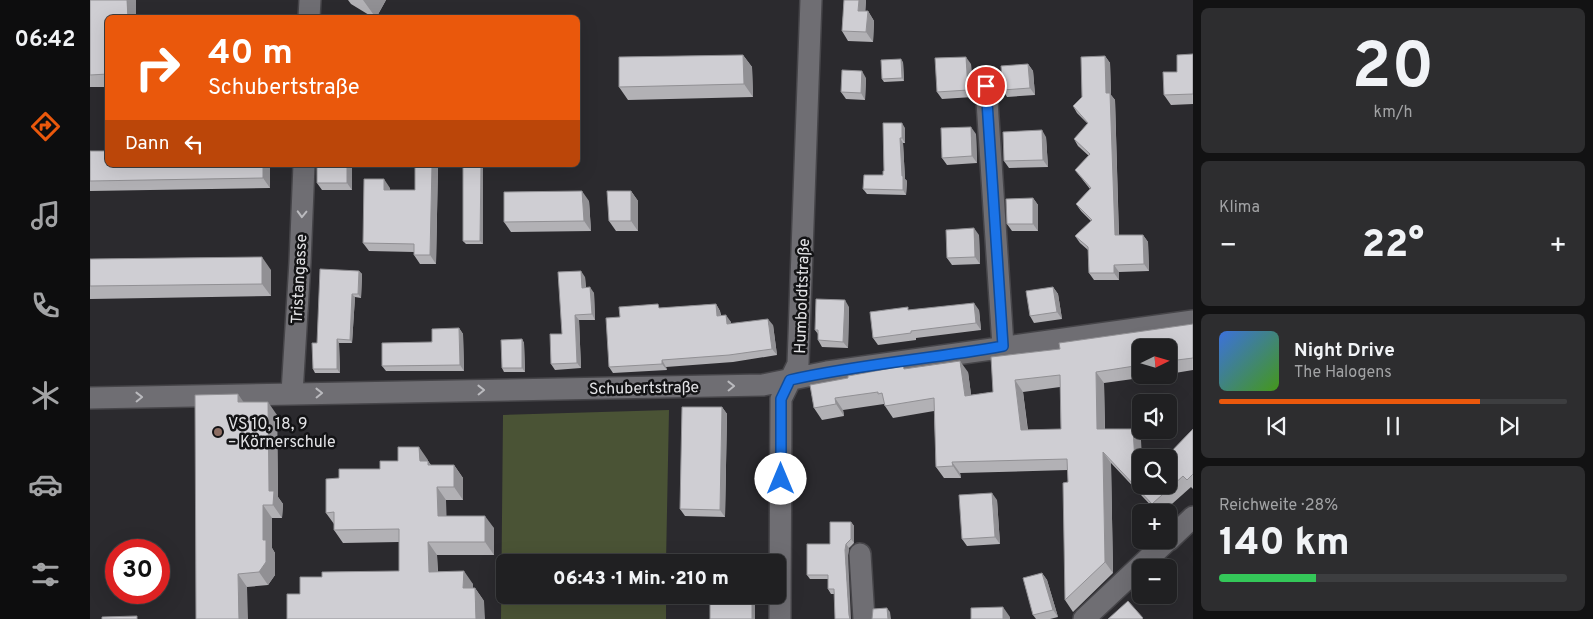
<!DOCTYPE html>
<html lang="de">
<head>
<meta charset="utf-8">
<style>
  :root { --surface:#202022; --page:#2d2d2f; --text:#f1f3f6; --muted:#a2a3a5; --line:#3d3e40; --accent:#ea580c }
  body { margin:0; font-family:Overpass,sans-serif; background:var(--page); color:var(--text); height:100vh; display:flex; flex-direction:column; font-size:19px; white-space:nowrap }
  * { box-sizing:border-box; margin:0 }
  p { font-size:16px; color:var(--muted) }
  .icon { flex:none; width:28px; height:28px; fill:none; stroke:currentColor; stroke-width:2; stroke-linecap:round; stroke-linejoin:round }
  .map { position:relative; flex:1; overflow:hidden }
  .side { display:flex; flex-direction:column; gap:8px; padding:8px; background:#121213; width:400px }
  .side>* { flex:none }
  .hud { position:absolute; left:15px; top:15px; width:475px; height:152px; border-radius:8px; box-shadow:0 5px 20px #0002,0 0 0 1px var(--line); background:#ea580c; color:#fff; overflow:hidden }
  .needle { width:32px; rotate:85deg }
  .fabs { position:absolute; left:1042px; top:339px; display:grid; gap:10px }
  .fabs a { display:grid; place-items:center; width:45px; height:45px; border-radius:8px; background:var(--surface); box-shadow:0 5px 20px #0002,0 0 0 1px var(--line); font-size:25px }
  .speed { position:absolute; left:15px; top:539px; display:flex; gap:10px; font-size:25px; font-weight:700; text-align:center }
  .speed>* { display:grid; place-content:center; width:65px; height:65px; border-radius:50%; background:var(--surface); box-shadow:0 5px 20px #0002,0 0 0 1px var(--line); line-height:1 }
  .speed .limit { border:8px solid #d22; background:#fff; color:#111 }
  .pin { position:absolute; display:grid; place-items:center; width:42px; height:42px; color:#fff; margin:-21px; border:2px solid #fff; border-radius:50%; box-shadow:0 1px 5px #0007 }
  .me { position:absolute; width:55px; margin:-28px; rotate:0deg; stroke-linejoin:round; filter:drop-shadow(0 0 4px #0008) }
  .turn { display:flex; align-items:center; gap:18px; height:105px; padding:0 20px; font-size:22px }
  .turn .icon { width:65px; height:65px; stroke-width:2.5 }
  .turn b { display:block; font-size:35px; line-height:42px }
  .then { display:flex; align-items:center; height:48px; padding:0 20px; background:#0003; gap:10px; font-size:19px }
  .big { font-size:38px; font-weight:800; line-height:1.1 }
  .side .tile { flex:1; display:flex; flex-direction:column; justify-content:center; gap:8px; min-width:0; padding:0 18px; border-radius:8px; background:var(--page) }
  .side .dial { align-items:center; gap:0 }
  .dial b { font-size:65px; line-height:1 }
  .song { display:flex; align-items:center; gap:15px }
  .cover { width:60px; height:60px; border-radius:8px; background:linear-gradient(135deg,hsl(220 70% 55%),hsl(100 70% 35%)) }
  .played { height:5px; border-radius:2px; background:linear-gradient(90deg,var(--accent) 75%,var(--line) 75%) }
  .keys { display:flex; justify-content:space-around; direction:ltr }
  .heat { display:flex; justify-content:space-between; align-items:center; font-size:28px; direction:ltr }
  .charge { height:8px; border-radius:4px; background:linear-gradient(90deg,#34c759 28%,var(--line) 0) }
  .trip { position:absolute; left:406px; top:554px; width:290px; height:50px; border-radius:8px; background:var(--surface); box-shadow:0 5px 20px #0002,0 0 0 1px var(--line); font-weight:800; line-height:50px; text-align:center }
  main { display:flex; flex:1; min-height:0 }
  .menu { display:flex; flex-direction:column; width:90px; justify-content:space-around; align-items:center; background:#0d0d0e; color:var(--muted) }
  .menu .icon { width:35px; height:35px }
  .menu .current { color:var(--accent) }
  .menu b { font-size:22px; color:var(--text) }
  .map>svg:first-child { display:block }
  .green { fill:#4a5335 }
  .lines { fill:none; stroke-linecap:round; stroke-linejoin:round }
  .street-casing { stroke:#464549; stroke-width:24 }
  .street { stroke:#6f6e73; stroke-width:21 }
  .wall { fill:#b2b1b5; fill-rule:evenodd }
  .shaded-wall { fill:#919094 }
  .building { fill:#cfced3; stroke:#919094; fill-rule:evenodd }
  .oneway { stroke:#bababe }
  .route-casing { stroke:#114b97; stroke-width:12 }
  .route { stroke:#1a73e8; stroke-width:9 }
  .education-dot { fill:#8d6e63; stroke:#131315; stroke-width:2 }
  .labels { text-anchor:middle; stroke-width:5; stroke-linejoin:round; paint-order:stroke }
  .street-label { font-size:16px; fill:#e3e3e6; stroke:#131315 }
  .poi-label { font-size:16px; fill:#e3e3e6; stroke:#131315; text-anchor:start }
</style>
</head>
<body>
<main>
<nav class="menu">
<b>06:42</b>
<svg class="icon current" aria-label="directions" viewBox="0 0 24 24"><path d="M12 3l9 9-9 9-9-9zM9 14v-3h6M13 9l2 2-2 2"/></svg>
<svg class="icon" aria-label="music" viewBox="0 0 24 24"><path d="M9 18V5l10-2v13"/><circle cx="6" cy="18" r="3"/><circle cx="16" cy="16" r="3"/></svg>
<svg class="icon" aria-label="phone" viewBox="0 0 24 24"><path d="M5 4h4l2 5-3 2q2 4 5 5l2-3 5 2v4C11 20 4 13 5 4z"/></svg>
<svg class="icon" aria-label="climate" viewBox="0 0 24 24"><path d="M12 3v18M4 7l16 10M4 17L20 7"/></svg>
<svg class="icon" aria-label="car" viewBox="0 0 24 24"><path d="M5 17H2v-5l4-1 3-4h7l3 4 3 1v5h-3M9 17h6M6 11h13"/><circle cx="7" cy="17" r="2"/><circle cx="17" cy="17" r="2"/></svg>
<svg class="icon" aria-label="filters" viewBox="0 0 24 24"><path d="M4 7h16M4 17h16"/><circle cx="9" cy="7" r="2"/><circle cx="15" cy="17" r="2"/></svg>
</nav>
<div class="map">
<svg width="1103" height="619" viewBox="0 0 1103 619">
  <rect width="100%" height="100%" fill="#2b2a2e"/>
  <path class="green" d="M579,410L576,562H415V595H576V619H411L413,415Z"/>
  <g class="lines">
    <defs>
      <path id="street" d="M219,18L220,0
        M896,86L913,346
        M202,393L210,262L214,165
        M0,398L673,385L737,372L1103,321
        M1079,540L1103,517
        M770,554L774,619
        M690,619L691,399L708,364L721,0
        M994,619L1078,540"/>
    </defs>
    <use href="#street" class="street-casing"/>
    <use href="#street" class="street"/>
  </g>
  <path class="wall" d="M0,0L18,18V87H0Z
    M258,0H296L286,18H284L261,4Z
    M754,0H776L775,11H778L784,21L783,42L758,41L752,31Z
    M1103,54V104L1081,105L1074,95L1087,72Z
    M653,55L662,67L663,97L538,100L529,87Z
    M1015,56L1020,63L1021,95L1025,100L1029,235H1053L1058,242L1059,271L1029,272V280H1004L999,273L998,250L990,243L985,236L1001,221L991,211L986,204L1000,189L985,170L999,156L988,146L984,139L998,124L987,113L983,106L992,97Z
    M813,62L814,81L794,82L792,79Z
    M881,64L883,97L852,99L847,92Z
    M938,64L943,71L945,95L917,97L913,90Z
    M776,78L775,100L756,99L751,92Z
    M793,123L815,128V143H813L815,179L817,181L816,195L777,194L773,189L793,175L794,171Z
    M886,134L887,163L857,165L852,158Z
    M956,137L958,167L919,168L914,161Z
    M0,151L180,165V188L0,191Z
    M227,165H262V190H232L227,183Z
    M325,165H348L346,264H330L324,255V252L279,251L273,243L300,188V190H325Z
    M373,165H393V244H376L373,241Z
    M541,191L548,201V231H526L519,221Z
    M943,198L948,205V231H922L917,224Z
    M499,201L501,231L421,232L414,222Z
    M889,235L890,264L862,265L857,258Z
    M0,259L181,270V296L0,299Z
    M269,271L272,274L271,298L265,297L262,343H249L250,373H225L223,369Z
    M495,277L496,288L504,293L505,320H489L491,368L465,370L461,364L472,334Z
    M963,287L968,294L972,319L944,323L940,316Z
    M626,304L630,311L631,315L641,322V324L683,325L687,355L643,362L576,367L577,370L523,373L519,367L530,317L571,308Z
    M759,307L758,348L732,347L728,340V334L725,330Z
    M819,310H889L891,330L826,338V340L788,345L783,338Z
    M1103,324V370L1079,374V348H1051V375H1072L1014,383L1015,429L1051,440V485L1077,456L1103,429V489L1101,487L1073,512H1067L1021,463L1023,573L983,612L975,600L978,482V470L870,473L871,478H854L846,467L844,411L803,418L795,406L794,404L753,410L754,416L732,420L724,408L720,385L815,369L878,372L881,395L903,392L970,349ZM970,387L971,429L938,430L933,392Z
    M369,328L373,334L374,371H296L292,366Z
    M432,339L434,343L435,372H414L412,368Z
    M153,402L187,415L188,497L193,504L192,518H182V548L185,553V575L178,585L157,587L106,619Z
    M632,407L637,414L635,517L595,516L590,509Z
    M338,460V461L341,465H364L373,478V500H356V516L404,528V555H347L348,572L383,584V588H385L394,601L210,594L232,577L309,571V542L253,543L244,530V524L236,513L249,478L290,469Z
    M907,500L910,544L877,546L872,539Z
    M761,522L764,526V543L759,548L758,555L744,594H741L738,589V579H720L717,575L740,544Z
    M952,573L957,580L968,617L960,619H946L943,615Z"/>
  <path class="shaded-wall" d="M37,0H46V18H38Z
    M273,0H296L286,18Z
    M769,0H776L775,20L768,11Z
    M778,11L784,21L783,42L776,32Z
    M653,55L662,67L663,97L654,84Z
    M1015,56L1020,63L1021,95L1025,100L1029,242L1025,235L1016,93Z
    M876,57L881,64L883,97L878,90Z
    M811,59L813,62L814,81L812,78Z
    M938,64L943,71L945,95L940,88Z
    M772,71L776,78L775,100L771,93Z
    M812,123L815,128V143L812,138Z
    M881,127L886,134L887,163L882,156Z
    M952,130L956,137L958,167L953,160Z
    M810,138L813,143L815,179L817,181L816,195L813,190Z
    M173,165H180V188L173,178Z
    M257,165H262V190L257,183Z
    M342,165H348L346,264L340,255Z
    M391,165H393V244L390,241Z
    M294,179L300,188V198L294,190Z
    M492,191L499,201L501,231L494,221Z
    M541,191L548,201V231L541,221Z
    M943,198L948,205V231L943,224Z
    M884,228L889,235L890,264L885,257Z
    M1053,235L1058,242L1059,271L1054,264Z
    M172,257L181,270V296L172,284Z
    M1024,265L1029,272V280L1024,273Z
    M269,271L272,274L271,298L268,294Z
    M491,271L495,277L496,293L492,288Z
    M500,287L504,293L505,320L502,314Z
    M963,287L968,294L972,319L967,312Z
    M262,294L265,297L262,343L260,340Z
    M755,300L759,307L758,348L753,342Z
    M884,303L889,310L891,330L886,323Z
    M626,304L630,311L631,322L627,316Z
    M485,315L489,320L491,368L487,363Z
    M636,315L641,322V331L637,324Z
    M678,319L683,325L687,355L682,349Z
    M369,328L373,334L374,371L370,365Z
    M247,339L249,343L250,373L247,369Z
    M432,339L434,343L435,372L432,368Z
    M572,360L576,367L577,370L572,364Z
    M870,361L878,372L883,408L875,396Z
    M1006,372L1014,383L1015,441L1007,429Z
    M925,380L933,392L939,442L931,430Z
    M148,394L157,407L148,402Z
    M745,398L753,410L754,416L746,404Z
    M178,402L187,415L188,497L193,504L192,518L183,505L179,491Z
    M632,407L637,414L635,517L630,510Z
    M1043,429L1051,440L1052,458H1051V485L1046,478Z
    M329,447L338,460V461L347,474L330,461Z
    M1013,452L1021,463L1023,573L1015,562Z
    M862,462L870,473L871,478L863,466Z
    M364,465L373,478V500L364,487Z
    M347,487L356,500L357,529L348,516Z
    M902,493L907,500L910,544L905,537Z
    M173,505L182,518V548L185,553V575L178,585L169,572L173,540Z
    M395,516L404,528V555L395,542Z
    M761,522L764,526V543L761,539Z
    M338,542L347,555L348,585L339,572Z
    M756,544L759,548L758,555L761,619H760L759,615L755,550Z
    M374,571L383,584V601L373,588Z
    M952,573L957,580L968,617L963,610Z
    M148,574L157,587L158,619H149Z
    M385,588L394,601L395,619H386Z
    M662,595H665V619H662Z
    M913,607L920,617V619H913Z
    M797,608L800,612L801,619H798Z"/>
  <path class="building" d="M0,0H37L38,18H18V74L0,75Z
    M754,0H769L768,11H778L776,32L752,31Z
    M1103,54V94L1074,95L1073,72H1087V55Z
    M653,55L654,84L529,87V57Z
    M1015,56L1016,93H1020L1025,235H1053L1054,264L1024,265V273H999L998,247L985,236L1002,220L986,204L1001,188L985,170L1000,154L984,139L998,123L983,106L992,97L991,57Z
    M876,57L878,90L847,92L845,58Z
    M811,59L812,78L792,79L791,60Z
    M938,64L940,88L913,90L911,66Z
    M752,70L772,71L771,93L751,92Z
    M793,123H812V138H810L812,176H813V190L773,189L774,175H793V171H794Z
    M881,127L882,156L852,158L851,128Z
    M952,130L953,160L914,161L913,132Z
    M0,151H18V165H173V178L0,181Z
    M227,165H257V183H227Z
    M325,165H342L340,255H324V244L273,243L274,179H294V190H325Z
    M373,165H391L390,241H373Z
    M492,191L494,221L414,222V192Z
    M517,191H541V221H519Z
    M943,198V224H917L916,199Z
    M884,228L885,257L857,258L856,230Z
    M172,257V284L0,286V259Z
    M230,269L269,271L268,294H262L260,340L247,339V369H223L222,343H227Z
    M491,271L492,288L500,287L502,314L485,315L487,363L461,364L460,334H472L468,272Z
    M963,287L967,312L940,316L936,291Z
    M726,299L755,300L753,342L728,340V330H725Z
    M884,303L886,323L821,331V333L783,338L780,312L818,307V310Z
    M568,304L569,308L626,304L627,316L636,315L637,324L678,319L682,349L639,355L572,360V364L519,367L516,318L530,317L529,307Z
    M1103,324V358L1079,361V348H1051V365L1006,372L1007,429H1043L1046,478L1051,473V485H1079V458H1068L1074,452L1077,456L1103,429V474L1097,480L1093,476L1062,504L1013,452L1015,562L975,600L973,483L978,482L977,459L862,462L863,466L846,467L844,398L795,406L792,393L788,394V392L745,398L746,404L724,408L720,385L758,378V376L813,366L814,369L870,361L875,396L903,392L901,357L970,349L969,343ZM970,375L971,429L931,430L925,380Z
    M369,328L370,365L292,366V343L342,342V329Z
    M432,339V368H412L411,340Z
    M148,394V402H178L179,491H184L183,505H173V540H176V562L169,572L148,574L149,619H106L105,395Z
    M592,407H632L630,510L590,509Z
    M308,447H329L330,461H338V465H364V487H347L348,516H395V542H338L339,572L374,571L373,588H385L386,619H197V594H210V577H232V572L309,571V529L244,530V512L236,513V479L249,478V469H290V461H308Z
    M902,493L905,537L872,539L869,495Z
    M740,522H761V539L756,544L755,550L759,615L760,619H745L744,589H738V575H717V544H740Z
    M952,573L963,610L943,615L933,578Z
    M620,595H662V619H620Z
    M1038,601L1053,618L1052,619H1018Z
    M913,607V619H881V608Z
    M797,608L798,619H782L783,609Z
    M47,616V619H12V617Z"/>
  <defs><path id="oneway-chevron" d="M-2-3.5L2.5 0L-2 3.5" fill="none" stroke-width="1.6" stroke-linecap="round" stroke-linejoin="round" transform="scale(1.25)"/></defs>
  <g class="oneway">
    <use href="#oneway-chevron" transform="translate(212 214) rotate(92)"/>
    <use href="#oneway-chevron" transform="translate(641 386) rotate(-1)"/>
    <use href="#oneway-chevron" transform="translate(391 390) rotate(-1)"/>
    <use href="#oneway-chevron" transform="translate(229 393) rotate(-1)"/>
    <use href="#oneway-chevron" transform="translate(49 397) rotate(-1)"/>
  </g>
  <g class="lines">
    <defs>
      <path id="route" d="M691,479V399L700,380C770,364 842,359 913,346L896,86"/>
    </defs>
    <use href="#route" class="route-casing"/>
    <use href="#route" class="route"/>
  </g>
  <circle class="education-dot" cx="128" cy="432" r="5"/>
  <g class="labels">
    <g class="street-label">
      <text transform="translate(208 279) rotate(-87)" y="6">Tristangasse</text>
      <text transform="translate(711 296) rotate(-88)" y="6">Humboldtstraße</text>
      <text transform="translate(554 387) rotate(-1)" y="6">Schubertstraße</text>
    </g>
    <g class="poi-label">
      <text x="138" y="429">VS 10, 18, 9<tspan x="138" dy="18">– Körnerschule</tspan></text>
    </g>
  </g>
</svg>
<div class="fabs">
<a><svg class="needle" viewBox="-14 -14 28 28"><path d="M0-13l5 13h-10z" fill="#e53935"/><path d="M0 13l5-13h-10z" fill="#a2a3a5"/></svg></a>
<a><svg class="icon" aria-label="sound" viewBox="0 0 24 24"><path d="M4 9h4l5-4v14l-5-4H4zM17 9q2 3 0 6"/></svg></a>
<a><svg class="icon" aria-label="search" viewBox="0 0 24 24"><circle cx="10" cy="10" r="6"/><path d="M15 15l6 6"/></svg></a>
<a>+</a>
<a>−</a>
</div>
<div class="speed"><div class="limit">30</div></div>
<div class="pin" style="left:896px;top:86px;background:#d93025"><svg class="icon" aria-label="arrive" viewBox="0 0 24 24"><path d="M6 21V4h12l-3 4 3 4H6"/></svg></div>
<svg class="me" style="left:691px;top:479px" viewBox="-20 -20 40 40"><circle r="19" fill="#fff"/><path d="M0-13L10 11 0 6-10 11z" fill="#1a73e8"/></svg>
<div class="trip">06:43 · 1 Min. · 210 m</div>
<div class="hud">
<div class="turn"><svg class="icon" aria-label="right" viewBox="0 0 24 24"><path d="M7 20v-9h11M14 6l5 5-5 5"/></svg><div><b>40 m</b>Schubertstraße</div></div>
<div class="then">Dann<svg class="icon" aria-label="left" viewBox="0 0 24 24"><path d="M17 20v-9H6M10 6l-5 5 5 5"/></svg></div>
</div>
</div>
<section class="side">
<div class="tile dial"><b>20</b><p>km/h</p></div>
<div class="tile"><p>Klima</p>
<div class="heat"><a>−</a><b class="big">22°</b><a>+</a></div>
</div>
<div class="tile">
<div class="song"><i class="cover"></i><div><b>Night Drive</b><p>The Halogens</p></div></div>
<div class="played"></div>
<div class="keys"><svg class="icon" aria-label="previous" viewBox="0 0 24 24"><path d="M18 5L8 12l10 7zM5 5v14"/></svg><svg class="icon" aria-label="pause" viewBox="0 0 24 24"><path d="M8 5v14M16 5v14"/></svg><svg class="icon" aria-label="next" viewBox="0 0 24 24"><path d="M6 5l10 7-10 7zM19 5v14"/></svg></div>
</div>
<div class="tile"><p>Reichweite · 28%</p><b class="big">140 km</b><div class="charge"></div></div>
</section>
</main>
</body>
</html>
